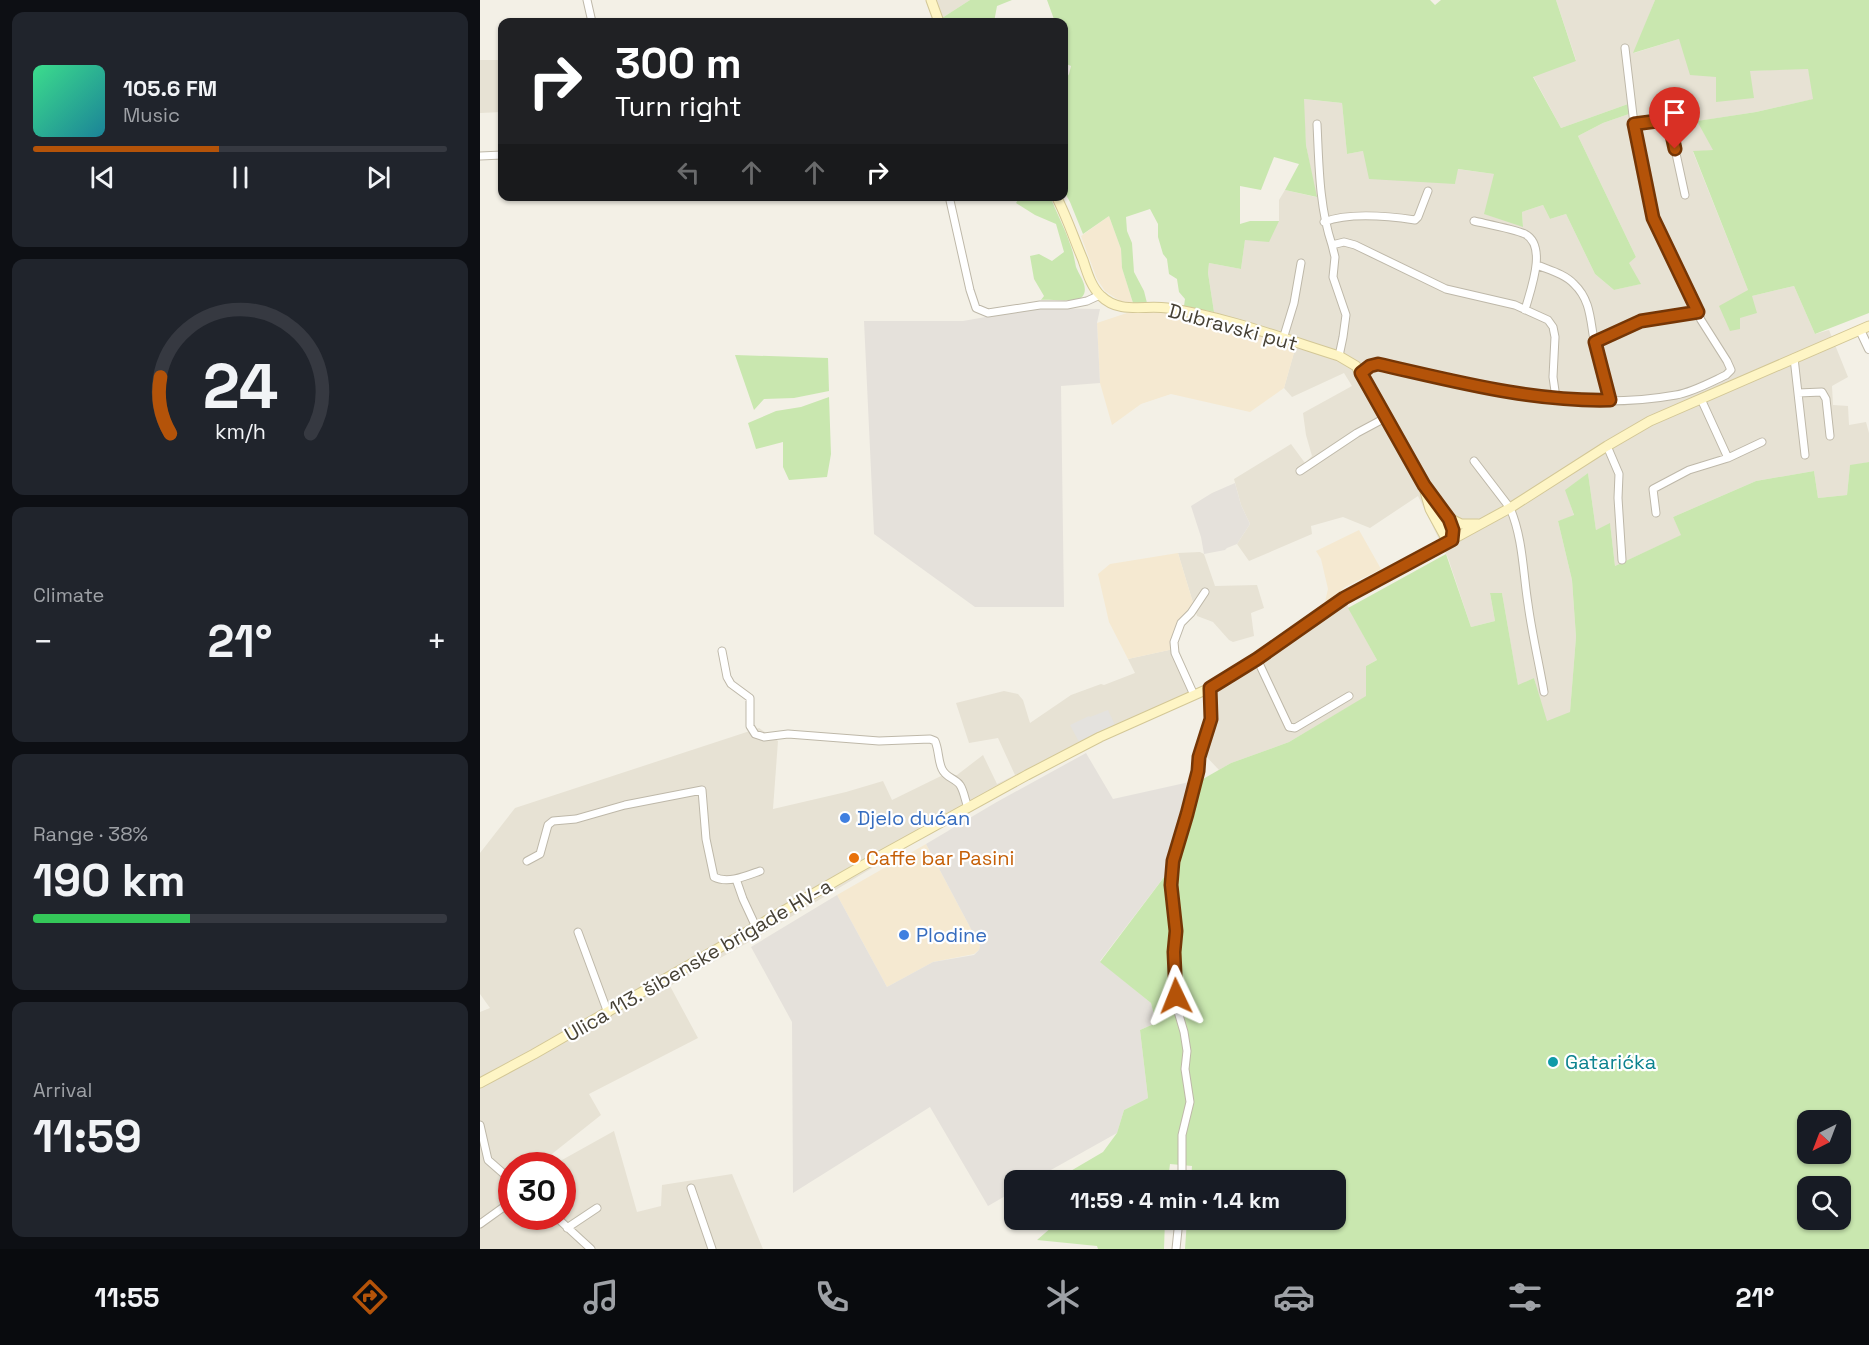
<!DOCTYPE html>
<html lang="en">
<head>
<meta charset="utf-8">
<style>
  :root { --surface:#171b24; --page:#20242c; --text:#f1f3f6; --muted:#9ea1a6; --line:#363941; --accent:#b45309 }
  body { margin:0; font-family:"Space Grotesk",sans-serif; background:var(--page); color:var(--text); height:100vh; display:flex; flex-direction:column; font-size:22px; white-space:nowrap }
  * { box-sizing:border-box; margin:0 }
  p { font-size:20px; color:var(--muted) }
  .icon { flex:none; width:33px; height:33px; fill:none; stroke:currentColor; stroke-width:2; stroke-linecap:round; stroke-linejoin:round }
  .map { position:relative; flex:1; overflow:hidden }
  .drawer { display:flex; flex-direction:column; gap:12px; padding:12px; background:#0d0f14; width:480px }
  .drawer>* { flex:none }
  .banner { position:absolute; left:18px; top:18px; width:570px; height:183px; border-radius:12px; box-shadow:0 2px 4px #0004; background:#202124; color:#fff; overflow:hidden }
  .needle { width:39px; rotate:222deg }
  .fabs { position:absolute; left:1317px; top:1110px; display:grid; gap:12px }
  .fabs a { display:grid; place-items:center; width:54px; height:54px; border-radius:12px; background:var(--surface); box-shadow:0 2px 4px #0004; font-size:30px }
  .speed { position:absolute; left:18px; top:1152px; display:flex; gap:12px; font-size:30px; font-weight:700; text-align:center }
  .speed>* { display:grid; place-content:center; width:78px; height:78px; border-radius:50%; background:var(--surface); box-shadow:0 2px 4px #0004; line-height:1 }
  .speed .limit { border:9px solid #d22; background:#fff; color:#111 }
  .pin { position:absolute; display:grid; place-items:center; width:51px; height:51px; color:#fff; margin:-62px -26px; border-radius:50% 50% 50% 0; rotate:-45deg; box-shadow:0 0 6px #0007 }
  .pin .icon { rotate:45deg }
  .me { position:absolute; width:66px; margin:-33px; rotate:358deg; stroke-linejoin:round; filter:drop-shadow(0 0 4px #0008) }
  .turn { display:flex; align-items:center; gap:21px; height:126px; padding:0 18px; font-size:27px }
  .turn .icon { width:78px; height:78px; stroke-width:2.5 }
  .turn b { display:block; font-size:42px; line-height:51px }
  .lanes { display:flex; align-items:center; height:57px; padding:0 18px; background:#0003; justify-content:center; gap:30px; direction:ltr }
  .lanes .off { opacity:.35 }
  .big { font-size:45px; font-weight:800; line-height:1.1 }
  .drawer .tile { flex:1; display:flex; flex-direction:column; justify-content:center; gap:9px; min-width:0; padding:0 21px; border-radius:12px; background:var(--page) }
  .drawer .dial { align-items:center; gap:0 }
  .dial svg { height:156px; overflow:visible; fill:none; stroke:var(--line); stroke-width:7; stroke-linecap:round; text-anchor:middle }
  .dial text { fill:var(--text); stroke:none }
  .song { display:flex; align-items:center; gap:18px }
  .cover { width:72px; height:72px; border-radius:9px; background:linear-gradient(135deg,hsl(150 70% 55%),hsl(190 70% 35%)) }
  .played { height:6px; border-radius:3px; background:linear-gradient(90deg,var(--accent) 45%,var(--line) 45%) }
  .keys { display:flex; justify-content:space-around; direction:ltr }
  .heat { display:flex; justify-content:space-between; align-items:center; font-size:33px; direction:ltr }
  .charge { height:9px; border-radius:4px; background:linear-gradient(90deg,#34c759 38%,var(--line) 0) }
  .trip { position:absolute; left:524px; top:1170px; width:342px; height:60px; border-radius:12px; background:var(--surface); box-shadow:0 2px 4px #0004; font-weight:800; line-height:60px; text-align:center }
  .menu { display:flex; height:96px; justify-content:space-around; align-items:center; background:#090b0e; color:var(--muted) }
  .menu .icon { width:42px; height:42px }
  .menu .on { color:var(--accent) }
  .menu b { font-size:27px; color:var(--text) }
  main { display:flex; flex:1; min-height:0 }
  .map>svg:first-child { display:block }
  .residential { fill:#e7e2d4 }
  .commercial { fill:#f5e9d1 }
  .industrial { fill:#e5e1db }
  .green { fill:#c9e7af; fill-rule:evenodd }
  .parking { fill:#e4e2de }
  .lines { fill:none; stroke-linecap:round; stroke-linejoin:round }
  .minor-casing { stroke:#beb8a9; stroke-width:9 }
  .tertiary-casing { stroke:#beb8a9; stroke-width:10 }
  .secondary-casing { stroke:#d3c796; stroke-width:11 }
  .minor { stroke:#fff; stroke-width:7 }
  .tertiary { stroke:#fff; stroke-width:8 }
  .secondary { stroke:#fef5c5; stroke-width:9 }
  .route-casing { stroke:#753606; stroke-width:15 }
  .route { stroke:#b45309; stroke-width:10 }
  .shop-dot { fill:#3f7fe0; stroke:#fff; stroke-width:2 }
  .food-dot { fill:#e8710a; stroke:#fff; stroke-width:2 }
  .culture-dot { fill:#0f9aa8; stroke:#fff; stroke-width:2 }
  .labels { text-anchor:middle; stroke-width:4.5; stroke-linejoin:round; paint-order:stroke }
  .street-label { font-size:20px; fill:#464135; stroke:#fff }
  .shop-label { font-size:20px; fill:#366cbe; stroke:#fff; text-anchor:start }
  .food-label { font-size:20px; fill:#c56008; stroke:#fff; text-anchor:start }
  .culture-label { font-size:20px; fill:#0d838f; stroke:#fff; text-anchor:start }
</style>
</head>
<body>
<main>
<section class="drawer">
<div class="tile">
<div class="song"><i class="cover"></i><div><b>105.6 FM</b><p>Music</p></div></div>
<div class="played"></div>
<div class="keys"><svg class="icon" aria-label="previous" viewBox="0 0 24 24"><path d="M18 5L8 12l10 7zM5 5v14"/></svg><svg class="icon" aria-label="pause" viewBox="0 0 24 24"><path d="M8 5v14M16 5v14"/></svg><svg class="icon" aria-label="next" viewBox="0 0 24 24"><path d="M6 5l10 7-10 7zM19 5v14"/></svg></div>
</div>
<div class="tile dial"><svg viewBox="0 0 100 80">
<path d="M14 69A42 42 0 1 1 86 69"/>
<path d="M14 69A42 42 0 0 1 9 40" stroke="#b45309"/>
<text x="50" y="56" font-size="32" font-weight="700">24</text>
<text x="50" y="72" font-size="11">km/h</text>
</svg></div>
<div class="tile"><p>Climate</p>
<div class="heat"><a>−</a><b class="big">21°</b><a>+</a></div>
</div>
<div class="tile"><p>Range · 38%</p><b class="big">190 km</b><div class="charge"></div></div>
<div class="tile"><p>Arrival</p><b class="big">11:59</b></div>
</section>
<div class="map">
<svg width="1389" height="1249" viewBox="0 0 1389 1249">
  <rect width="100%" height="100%" fill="#f3f0e6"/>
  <path class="residential" d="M456,0H490L462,18Z
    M1076,0H1175L1154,53L1199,39L1270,71L1328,68L1334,99L1276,112L1218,121L1234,150L1213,152L1268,290L1260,318L1272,296L1314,286L1335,334L1349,330L1368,377L1352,386L1353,405L1368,406L1369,425L1386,422L1389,433V462L1370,466L1367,495L1338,498L1334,471L1276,481L1193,517L1202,535L1135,566L1130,524L1116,530L1108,473L1086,490L1094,516L1078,521L1092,580L1096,637L1090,713L1066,722L1054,678L1038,686L1022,593H1010L1015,621L991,627L968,558L938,496L890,528L863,517L831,526L832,534L769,561L757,544L770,524L761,505L754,479L811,444L825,463L832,456L826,435L823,413L872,386L864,373L812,397L804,388L818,338L734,312L728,273L729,263L761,269L765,239L799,221V200L805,190L836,197L826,145L823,99L862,103L867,154L883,151L975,184L977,169L1014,174L1043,226L1042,212L1063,205L1070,219L1086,214L1115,274L1134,290L1160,284L1148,263L1156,257L1098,136L1123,123L1149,114L1148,104L1081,128L1053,76L1096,60Z
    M0,60H22V112L0,113Z
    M720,552L724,554L735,586L777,585L784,608L771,613L774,636L753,642L749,640L733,622L717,616L698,553Z
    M866,603L897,660L886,666L887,696L809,742L751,763L739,770L722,752L734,722L733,713L735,689L810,641Z
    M698,648L716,690L554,767L491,801L432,844L269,942L190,986L218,1038L109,1094L121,1115L58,1165L32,1166V1216H82V1166L73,1165L134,1131L157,1212L181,1206L182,1185L252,1174L283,1249H0V1012L10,1008L0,994V853L35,808L279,728L298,741L293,809L366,792L403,781L412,800L461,776L477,775L503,755L517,784L535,775L518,738L489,743L476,703L524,691L538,694L543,700L550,723L591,695L621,684L624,685L655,673L648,659Z"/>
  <path class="commercial" d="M629,216L641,249L642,268L653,303L640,301L625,291L617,279L601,236Z
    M671,310L714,316L816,346L804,388L770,412L691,394L661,404L632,425L620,383L617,323L647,313Z
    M879,530L901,569L865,587L853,599L845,602L848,589L841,559L836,551Z
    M698,553L714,606L709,612L694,649L648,659L629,622L618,574L630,564Z
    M446,844L500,946L499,950L494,954L453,962L407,987L357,895Z"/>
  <path class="industrial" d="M557,308L620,309L617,323L620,383L581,386L584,607H495L394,534L384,321H483Z
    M755,483L761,505L770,524L757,544L747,548L745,550L724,554L721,537L711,506L732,493Z
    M606,753L633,799L723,779L700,856L620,961L671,1003L676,1023L660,1030L668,1098L644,1110L637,1133L553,1180H534V1191L508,1206L450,1107L313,1193L312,1022L271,947L357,895L407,987L453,962L494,955L499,950L500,946L446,844L515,803Z"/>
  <path class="green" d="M490,0H532L517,6L514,22H464L462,18Z
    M567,0H950L955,5L961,0H1076L1096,61L1053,77L1081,128L1148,104L1149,114L1123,123L1098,136L1156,257L1149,263L1161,284L1134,290L1115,274L1086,214L1070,219L1063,205L1042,212L1043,227L1004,214L1014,174L978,169L975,184L889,179L883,151L867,154L862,103L824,99L826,145L837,197L805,190L819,164L794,157L781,190L760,186V224L770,221H799L789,242L765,240L761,269L729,263L728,273L734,312L704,306L705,299L699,292L697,279L689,274L687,259L683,254L678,237V224L670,209L646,217L647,231L652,243L654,272L664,291L667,303H653L642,268L641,249L629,216L603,234L590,202L584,191V82L589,74L591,66L584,63V22H575Z
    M1175,0H1389V313L1335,334L1314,286L1272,296L1277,313L1260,318V329L1250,331L1239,306L1268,290L1213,151L1233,150L1217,121L1276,112L1333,99L1328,69L1270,71L1274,98L1236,102V77L1210,75L1199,39L1153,53Z
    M540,197H569L572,201C579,218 588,235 593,253C594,257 595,262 596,267C599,275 610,288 602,297C596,303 569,299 561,300L564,296L554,279L550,256L559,254L572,261L584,252L576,224L555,215L536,203Z
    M255,355L348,358L349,391L314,398L284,399L274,410Z
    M349,397L351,454L347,477L309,480L303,467V442L276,449L268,423L296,411L321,407Z
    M1389,462V1249H705L707,1220H855V1180H711L712,1166L690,1164L688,1180H578L577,1179L623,1152L637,1133L644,1110L668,1098L660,1030L676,1023L671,1003L620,962L700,856L723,779L751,763L809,742L886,696V666L897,660L868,608L966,554L991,627L1015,621L1010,593H1022L1038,685L1054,678L1067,721L1090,712L1096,637L1092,580L1078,521L1094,515L1085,490L1108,473L1116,530L1130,523L1135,566L1201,535L1193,517L1276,481L1334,471L1338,498L1367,495L1370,465ZM1328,1120H1360V1154H1328ZM1328,1186H1360V1220H1328Z
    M580,1220H685L684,1249H618L617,1246L557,1240Z"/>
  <path class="parking" d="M628,710L635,725L599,742L590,725L609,716L610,717Z"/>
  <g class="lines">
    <defs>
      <path id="minor" d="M107,0L112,22
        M837,124C839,164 839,206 852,245
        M1154,124L1185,120L1190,126L1205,195
        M0,156L22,155
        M469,196L490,290L496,308L508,313L560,305H587L607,301L620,295
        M994,221C1007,224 1034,229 1045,234C1068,246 1050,291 1045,310
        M844,222C870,212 908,216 935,220L938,217L948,191
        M1057,265C1069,270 1085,274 1094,284C1112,301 1110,323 1115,345C1120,364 1125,382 1129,400
        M803,339L814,303L821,263
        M1115,342L1161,321L1218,312
        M859,356L863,337L866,315L853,277L855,257L852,245L864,242L875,245L966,289L1035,305L1068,320L1073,327L1075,337L1073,377L1076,398
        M1314,358L1325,455
        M881,373L890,366L898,364C995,387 1096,413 1196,395C1213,392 1231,382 1246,375L1251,370L1247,361L1221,320L1173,218L1154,124L1145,48
        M1318,393L1342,392L1346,399L1350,436
        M1221,399L1248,458
        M1127,446L1139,474L1138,498L1142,560
        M994,461L1030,508C1043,538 1043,573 1048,604C1052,634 1059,663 1064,692
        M820,471L877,433L905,418
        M1176,513L1173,489L1209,470L1248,458L1282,442
        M242,651L247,677L251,684L270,698V726L275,734L284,737L308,734L399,741L450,739L455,741C459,750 458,761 462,769C466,778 475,778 480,785C484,791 485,800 488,808
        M777,659L809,727L815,728L869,696
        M714,695L695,653L694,642L701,623L711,613L725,592
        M47,861L60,854L68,825L73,821L96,819L145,805L222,790L226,839L234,877C248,884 266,876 280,871
        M256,879L263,899L276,927
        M98,932L128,1013
        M0,1125L8,1160L32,1181
        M702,1180V1135L710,1102L705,1069L707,1051L704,1032L697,1008L695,953L696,931L691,885L693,861L707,814L718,771L719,757L731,719L730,688
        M211,1188L232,1249
        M75,1216L111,1249
        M0,1224L32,1201
        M87,1228L117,1208
        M696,1249L699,1220"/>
      <path id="tertiary" d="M1380,330L1389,349"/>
      <path id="secondary" d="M451,0L459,22
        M576,196C587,217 594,239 603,260C607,272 611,287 621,296C639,314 664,305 687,308C745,317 802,338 859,356L876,366L944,485L969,518L973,530L972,540
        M944,488L950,509L968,542
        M969,518L981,524H998
        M0,1083L54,1054L380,867L547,775L620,737L730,688L777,659L865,598L1030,508L1127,446L1170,421L1389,326"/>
    </defs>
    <use href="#minor" class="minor-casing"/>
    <use href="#tertiary" class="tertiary-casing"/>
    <use href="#secondary" class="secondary-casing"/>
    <use href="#minor" class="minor"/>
    <use href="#tertiary" class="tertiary"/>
    <use href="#secondary" class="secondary"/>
  </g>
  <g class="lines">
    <defs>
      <path id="route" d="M696,996L694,952L696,931L691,885L693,861L707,814L718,771L719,757L731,719L730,688L777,659L864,598L972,540L973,530L969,519L944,485L881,373L890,366L898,364C974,381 1051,402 1130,400L1115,342L1161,321L1218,312L1173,218L1154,124L1185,120L1190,126L1195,149"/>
    </defs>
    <use href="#route" class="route-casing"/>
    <use href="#route" class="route"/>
  </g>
  <g class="shop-dot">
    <circle cx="365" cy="818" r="6"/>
    <circle cx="424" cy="935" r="6"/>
  </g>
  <circle class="food-dot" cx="374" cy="858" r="6"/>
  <circle class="culture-dot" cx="1073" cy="1062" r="6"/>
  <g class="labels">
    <g class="street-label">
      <text transform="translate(753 327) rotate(15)" y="7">Dubravski put</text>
      <text transform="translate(218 960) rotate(-30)" y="7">Ulica 113. šibenske brigade HV-a</text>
    </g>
    <g class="shop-label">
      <text x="377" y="825">Djelo dućan</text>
      <text x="436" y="942">Plodine</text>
    </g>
    <g class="food-label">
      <text x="386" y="865">Caffe bar Pasini</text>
    </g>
    <g class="culture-label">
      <text x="1085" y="1069">Gatarićka</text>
    </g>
  </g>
</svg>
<div class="fabs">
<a><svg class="needle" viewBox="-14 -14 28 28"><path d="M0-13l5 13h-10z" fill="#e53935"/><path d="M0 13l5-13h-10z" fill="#9ea1a6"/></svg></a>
<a><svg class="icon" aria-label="search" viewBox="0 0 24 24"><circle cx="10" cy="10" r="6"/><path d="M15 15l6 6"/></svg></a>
</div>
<div class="speed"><div class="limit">30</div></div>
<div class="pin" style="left:1195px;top:149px;background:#d93025"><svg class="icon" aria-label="arrive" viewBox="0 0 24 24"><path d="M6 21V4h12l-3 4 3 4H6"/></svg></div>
<svg class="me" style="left:696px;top:996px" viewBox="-20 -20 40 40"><path d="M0-17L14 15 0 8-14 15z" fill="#b45309" stroke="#fff" stroke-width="4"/></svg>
<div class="trip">11:59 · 4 min · 1.4 km</div>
<div class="banner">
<div class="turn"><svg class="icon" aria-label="right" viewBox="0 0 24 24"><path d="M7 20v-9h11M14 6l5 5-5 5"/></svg><div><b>300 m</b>Turn right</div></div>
<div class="lanes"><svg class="icon off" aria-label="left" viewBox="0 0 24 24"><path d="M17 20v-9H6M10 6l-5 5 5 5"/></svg><svg class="icon off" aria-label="ahead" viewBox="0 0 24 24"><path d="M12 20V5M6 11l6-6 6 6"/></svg><svg class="icon off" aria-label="ahead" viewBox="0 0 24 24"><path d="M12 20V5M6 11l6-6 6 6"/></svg><svg class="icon" aria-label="right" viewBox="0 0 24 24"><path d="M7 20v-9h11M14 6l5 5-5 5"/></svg></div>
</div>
</div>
</main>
<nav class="menu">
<b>11:55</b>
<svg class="icon on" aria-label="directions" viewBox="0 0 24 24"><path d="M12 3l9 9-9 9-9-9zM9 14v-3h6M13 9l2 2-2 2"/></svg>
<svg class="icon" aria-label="music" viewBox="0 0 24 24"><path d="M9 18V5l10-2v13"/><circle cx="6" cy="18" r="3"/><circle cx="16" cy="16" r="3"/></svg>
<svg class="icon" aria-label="phone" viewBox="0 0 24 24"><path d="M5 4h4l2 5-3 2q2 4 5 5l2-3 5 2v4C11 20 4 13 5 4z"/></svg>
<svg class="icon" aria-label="climate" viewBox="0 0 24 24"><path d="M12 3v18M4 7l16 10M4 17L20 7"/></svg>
<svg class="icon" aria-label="car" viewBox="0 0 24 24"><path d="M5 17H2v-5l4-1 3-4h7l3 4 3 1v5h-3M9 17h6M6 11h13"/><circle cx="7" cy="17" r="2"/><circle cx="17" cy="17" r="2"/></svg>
<svg class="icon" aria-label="filters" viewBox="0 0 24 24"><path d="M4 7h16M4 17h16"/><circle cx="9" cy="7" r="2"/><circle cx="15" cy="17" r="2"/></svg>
<b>21°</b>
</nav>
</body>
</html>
